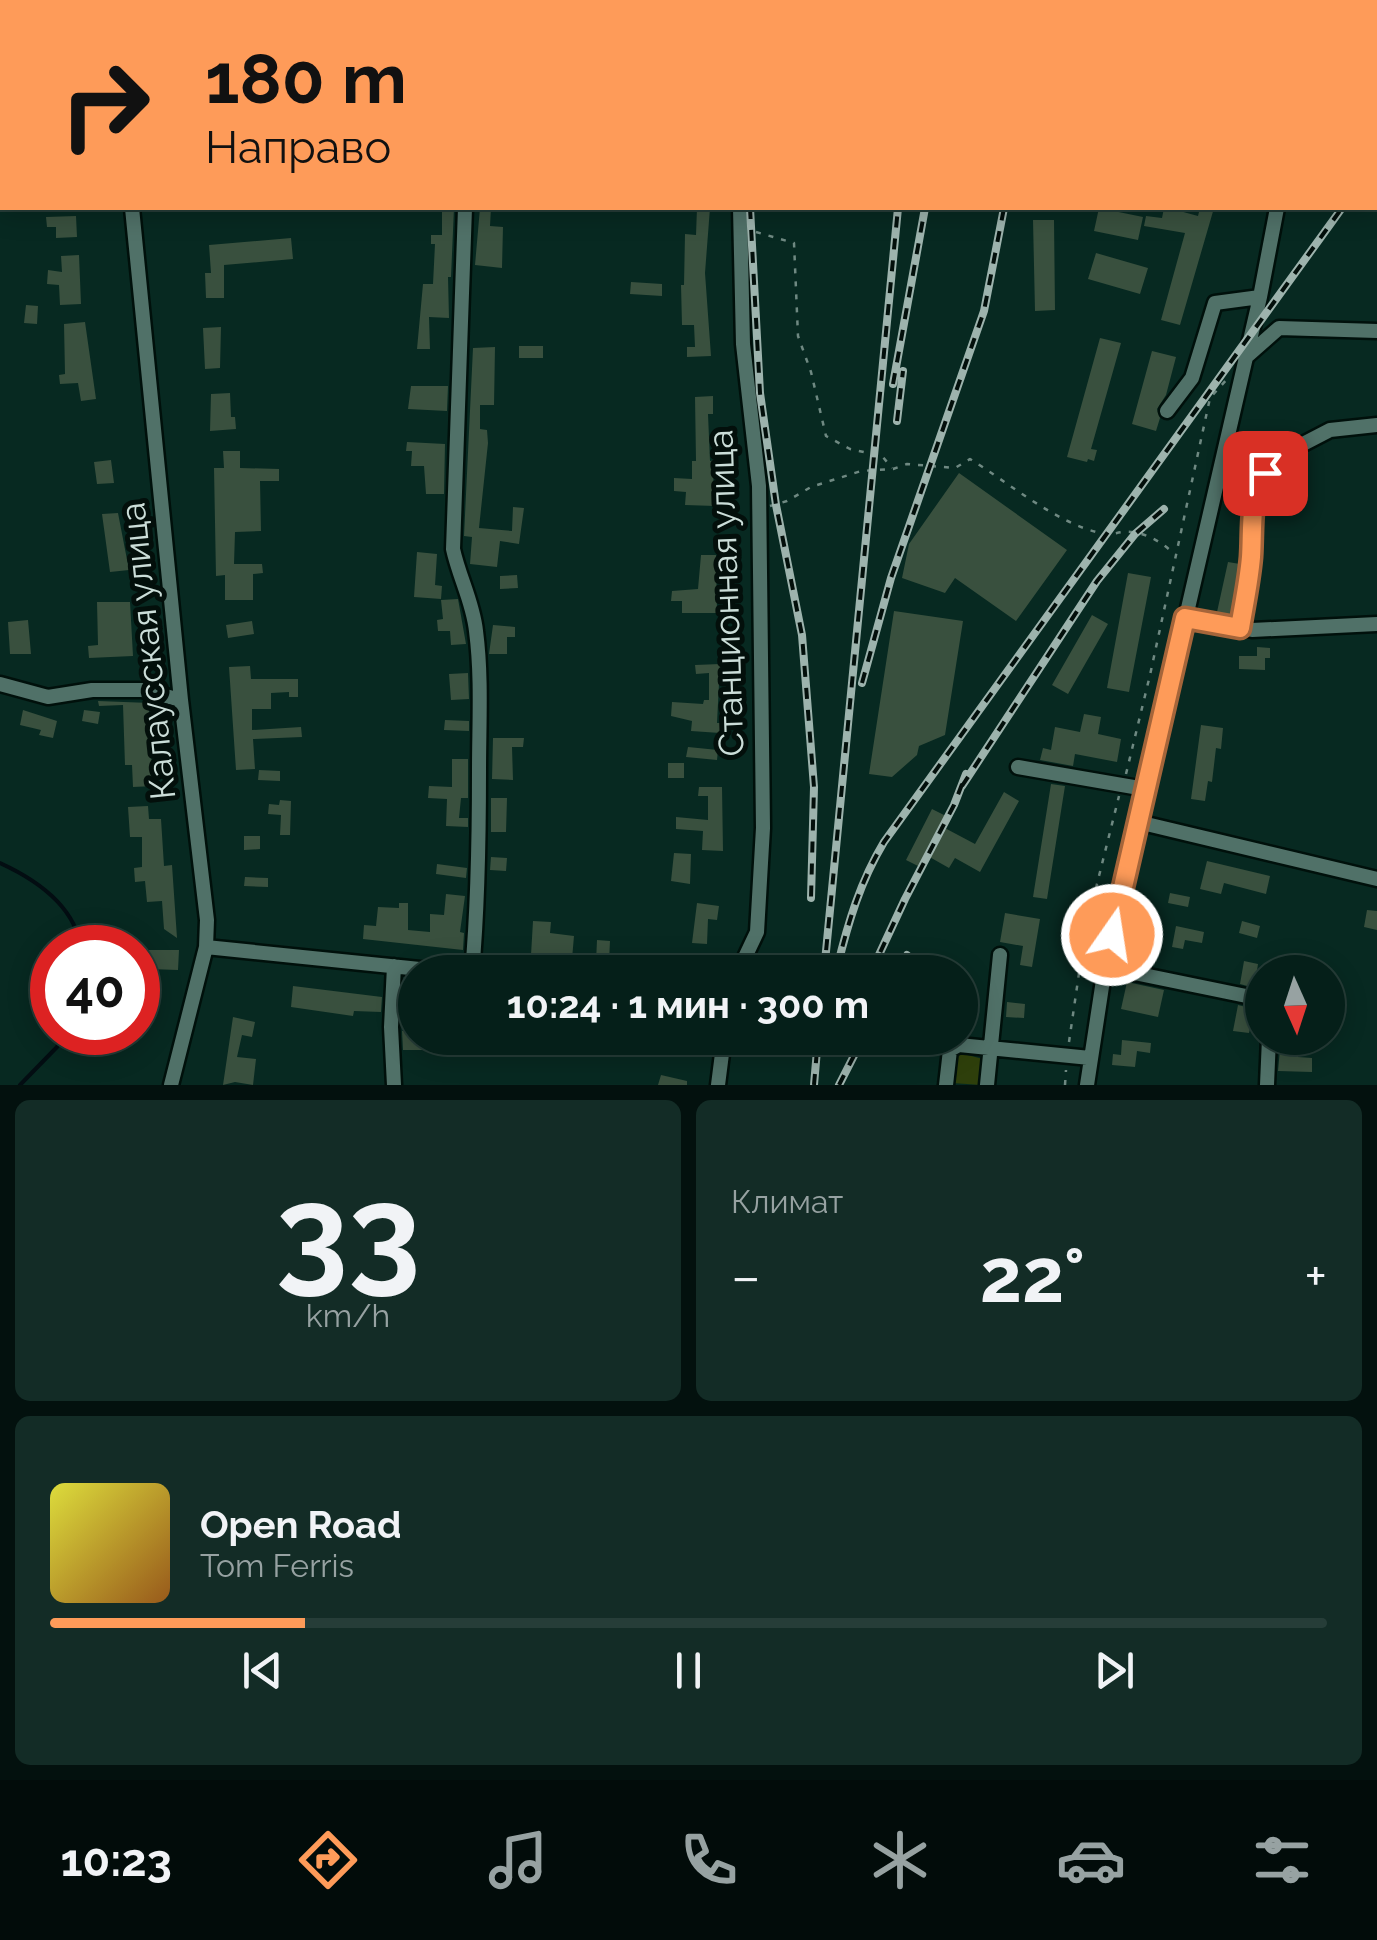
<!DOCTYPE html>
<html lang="ru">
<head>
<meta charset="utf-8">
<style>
  :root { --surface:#051f19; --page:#132c26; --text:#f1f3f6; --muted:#97a2a2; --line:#263d38; --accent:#fe9b59 }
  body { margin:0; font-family:Raleway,sans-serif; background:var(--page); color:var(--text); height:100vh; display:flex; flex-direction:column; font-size:38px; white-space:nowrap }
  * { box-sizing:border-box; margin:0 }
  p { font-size:32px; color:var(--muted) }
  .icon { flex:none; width:55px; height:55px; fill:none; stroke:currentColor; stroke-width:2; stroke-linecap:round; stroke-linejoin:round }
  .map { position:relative; height:1085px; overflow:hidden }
  .panel { display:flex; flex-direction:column; gap:15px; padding:15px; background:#03110e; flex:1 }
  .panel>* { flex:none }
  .hud { position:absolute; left:0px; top:0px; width:1378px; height:210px; box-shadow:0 5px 25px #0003,0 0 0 2px var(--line); background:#fe9b59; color:#111; overflow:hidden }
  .needle { width:65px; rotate:177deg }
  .fabs { position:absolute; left:1245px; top:955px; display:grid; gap:20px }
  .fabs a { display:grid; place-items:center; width:100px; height:100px; border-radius:50%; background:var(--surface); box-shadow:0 5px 25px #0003,0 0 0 2px var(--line); font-size:50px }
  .speed { position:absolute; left:30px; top:925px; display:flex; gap:20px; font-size:50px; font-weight:700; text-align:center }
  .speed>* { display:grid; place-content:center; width:130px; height:130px; border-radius:50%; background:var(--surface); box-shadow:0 5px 25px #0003,0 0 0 2px var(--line); line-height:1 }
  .speed .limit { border:15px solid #d22; background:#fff; color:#111 }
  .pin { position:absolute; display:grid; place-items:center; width:85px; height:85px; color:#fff; margin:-42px; border-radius:20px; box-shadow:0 5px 15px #0006 }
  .me { position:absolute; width:110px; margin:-55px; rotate:13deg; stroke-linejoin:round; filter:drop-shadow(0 0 8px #0008) }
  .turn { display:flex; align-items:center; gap:35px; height:210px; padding:0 40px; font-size:45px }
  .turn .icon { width:130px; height:130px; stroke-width:2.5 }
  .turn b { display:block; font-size:70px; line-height:85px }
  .big { font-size:75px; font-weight:700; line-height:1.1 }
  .panel .widget { flex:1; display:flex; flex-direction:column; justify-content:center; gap:15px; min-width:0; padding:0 35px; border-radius:15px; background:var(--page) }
  .panel .dial { align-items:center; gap:0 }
  .dial b { font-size:130px; line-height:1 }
  .song { display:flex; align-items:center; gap:30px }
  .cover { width:120px; height:120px; border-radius:15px; background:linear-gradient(135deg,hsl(60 70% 55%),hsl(30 70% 35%)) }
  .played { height:10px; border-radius:5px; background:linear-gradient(90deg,var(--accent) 20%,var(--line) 20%) }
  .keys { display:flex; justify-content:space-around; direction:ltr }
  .heat { display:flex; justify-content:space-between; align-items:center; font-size:55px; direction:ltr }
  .panel .tiles { flex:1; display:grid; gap:15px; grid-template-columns:1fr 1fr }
  .widget:last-child { grid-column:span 2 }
  .trip { position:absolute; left:398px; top:955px; width:580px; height:100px; border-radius:50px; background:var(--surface); box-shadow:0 5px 25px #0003,0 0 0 2px var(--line); font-weight:700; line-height:100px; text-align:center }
  .tab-bar { display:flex; height:160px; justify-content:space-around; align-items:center; background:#020c0a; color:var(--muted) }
  .tab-bar .icon { width:70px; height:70px }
  .tab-bar .active { color:var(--accent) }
  .tab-bar b { font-size:45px; color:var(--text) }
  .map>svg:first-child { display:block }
  .green { fill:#2e3f0b }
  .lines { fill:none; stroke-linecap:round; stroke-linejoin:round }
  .stream { stroke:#030d12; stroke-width:4 }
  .building { fill:#39503e }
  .minor-casing { stroke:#00100b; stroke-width:19 }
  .path { stroke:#6f8982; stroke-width:2.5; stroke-dasharray:5 8; stroke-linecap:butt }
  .minor { stroke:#507168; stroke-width:14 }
  .rail-casing { stroke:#9db3ad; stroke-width:8 }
  .rail { stroke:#030f0b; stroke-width:4; stroke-dasharray:11; stroke-linecap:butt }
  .route-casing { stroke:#a5653a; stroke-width:25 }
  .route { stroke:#fe9b59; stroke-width:18 }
  .labels { text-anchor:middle; stroke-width:10; stroke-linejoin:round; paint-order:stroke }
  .street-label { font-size:35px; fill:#cbddd8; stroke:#030f0b }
</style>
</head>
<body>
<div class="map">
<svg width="1377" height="1085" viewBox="0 0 1377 1085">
  <rect width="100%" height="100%" fill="#072921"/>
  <path class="green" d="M960,1053L983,1059L981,1085L952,1083L953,1060Z"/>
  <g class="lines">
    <path class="stream" d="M0,863C35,879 75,906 81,948
      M20,1085L57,1047L65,1032"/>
  </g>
  <path class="building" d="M442,208H454L451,277H448L449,318L429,317L430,349H417L423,284H433L435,244H431V235H442Z
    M480,208H491L490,226L503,227L502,268L475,265Z
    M697,208H710L705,273L711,356L687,357V347H695L694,325H682L681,285H684L685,234L696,235Z
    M1099,208L1143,217L1138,240L1094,231Z
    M1164,208H1176V210L1198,216L1200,208H1214L1180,325L1161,320L1185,233L1144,226L1146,216L1162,218Z
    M76,216L77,237L56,238V227H47L46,217Z
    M1033,220H1054L1055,310L1035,311Z
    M291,238L293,259L224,265V298H206L205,273H211L209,245Z
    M1096,253L1148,268L1140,294L1088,279Z
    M79,255L81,304L60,305L59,285L47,284L48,270L62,272L61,256Z
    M631,282L662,284V296L630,294Z
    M26,305L38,306L37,324L24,323Z
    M85,322L96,399L81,401L78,383L60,384L59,375L65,374L64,324Z
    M221,327L220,368L205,369L203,328Z
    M1100,338L1121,343L1091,449L1097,450L1094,461L1088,459L1087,462L1067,457Z
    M519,346H543V358H519Z
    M495,347L494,405H480V429L487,430L488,443L479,528L512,531L513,507L524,508L519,544L500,541L497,567L470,564L472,537L464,536L473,348Z
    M1152,351L1176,357L1166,395L1157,409L1160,418L1156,431L1132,424Z
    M411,386H448L447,411L408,409Z
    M230,393L231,417H235L236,429L210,431L211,394Z
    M713,396V414H708L710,461L715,460L712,497H715V506L685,505L686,492L674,491V478L692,479V461H696L695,397Z
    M407,442L445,444L444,494H426L424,466H411L412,451H406Z
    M223,451H240V468L279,469V481H260L261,531L235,532L234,564H262L263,573L253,574V600H225V575L216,576L214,468H224Z
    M111,460L114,483L97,484L94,462Z
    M959,473L1067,550L1016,621L955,578L945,593L902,578L909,544Z
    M1270,485L1292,486L1291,505L1265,504Z
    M118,513L129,570L110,572L102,514Z
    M417,552L437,554L435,585L442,586L441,599L414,597Z
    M701,555H716L717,613H682V601H671L672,591L698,589Z
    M1228,562L1240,564L1231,615L1217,612Z
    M1128,573L1151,577L1129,692L1107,688Z
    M517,575L518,588L500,589V576Z
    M458,599L466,644L451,645L450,631H438L437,620L443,619L441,600Z
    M97,602H130L133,656L89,658L88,646L98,645Z
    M894,611L963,621L945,735L919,746L917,755L892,777L869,774Z
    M1092,615L1108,624L1068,694L1052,685Z
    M28,620L31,654H10L8,622Z
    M252,621L254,634L228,638L226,625Z
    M493,625L515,627V637H507V654H489Z
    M1257,647L1270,648V658H1265V670L1239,669V656H1257Z
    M720,664L717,723H721L720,733L691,731L692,721L671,716L672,702L703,704L704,700H709V673L696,674L695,665Z
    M250,666L251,679H298V697H289V692L271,693V709H252V730L301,727L302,737L253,739L255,769L236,770L229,667Z
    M468,673L469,699L451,700L449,674Z
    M98,701L150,703L148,722L154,786L133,787L132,765H125L123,705L99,706Z
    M23,710L57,721L53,738L39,735L41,730L20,725Z
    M84,710L100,712L98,724L82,721Z
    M1084,714L1101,717L1098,734L1121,739L1117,762L1075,754L1073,766L1040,760L1043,748L1051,750L1055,727L1080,732Z
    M445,720L469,721V731L444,730Z
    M1201,725L1223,728L1221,749L1216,748L1212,782L1208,781L1205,801L1191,799Z
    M493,738H524L523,747H512L513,780L492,779Z
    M688,747L718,750L717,760L686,757Z
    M452,759H468V798H461L459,818H468V827L446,826L447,799L428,798L429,786L452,787Z
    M668,763H684V778H668Z
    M259,770L280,771V781L258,780Z
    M1051,784L1065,786L1047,899L1033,897Z
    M699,787H722L723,851L702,850L703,831L676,829V817L708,820V796H698Z
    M1004,792L1019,801L980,872L955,858L949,868L926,855L920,867L906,860L932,809L946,816L941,826L975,844Z
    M491,798H507L506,832H491Z
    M280,800L291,801L290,835H280L281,815L268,814L269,804L279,805Z
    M148,806L149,819H161L164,866L172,865L177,938L164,929L162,901L147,902L145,881L135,882L134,868L142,867V837H130L128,807Z
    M244,836H260V849L244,850Z
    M674,853L691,854L690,884L671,881Z
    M491,857L507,858L506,871L490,870Z
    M1207,861L1270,876L1266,894L1224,883L1221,894L1200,889Z
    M437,864L467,868L466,878L436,874Z
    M245,877L268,878V887L244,886Z
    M1170,893L1190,897L1188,907L1168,903Z
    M446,894L465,896L460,932L464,933L463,950L363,939L364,925L376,926L378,907L399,908V903H408V930L430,932V914L444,915Z
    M697,903L719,906L717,920L708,919L707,944L692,943Z
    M1367,910L1377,911V930L1364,927Z
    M1005,913L1040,919L1032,967L1020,965L1023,946L1000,942Z
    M533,921L551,922L550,933L574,936L572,959L531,955Z
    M1242,921L1260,926L1257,938L1239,933Z
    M1176,926L1204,932L1202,943L1185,940L1183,949L1172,947Z
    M597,940L610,941L609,962H596Z
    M149,950H179L178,970L149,969Z
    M681,959L711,964L709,972L679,969Z
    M1244,961L1258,964L1256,977L1262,978V990L1240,984Z
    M1127,982L1164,990L1158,1017L1121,1009Z
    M293,986L382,997L381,1012L354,1011L353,1016L291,1007Z
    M1007,1002L1025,1004L1024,1018L1006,1017Z
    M1238,1005L1254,1009L1249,1033L1233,1031Z
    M233,1017L255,1022L252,1037L242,1035L237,1057L256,1059L253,1085L235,1082L223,1085Z
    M402,1031H410V1040L438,1042V1038H448V1050H403Z
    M1281,1038H1298V1057L1312,1058V1072L1278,1071Z
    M1122,1040L1151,1043L1150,1053L1137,1051L1135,1067L1112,1065L1113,1054L1121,1055Z
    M661,1075L687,1081V1085H658Z"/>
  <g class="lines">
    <defs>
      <path id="minor" d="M114,0V2
        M427,0V2
        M726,0V2
        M1150,0L1151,2
        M1293,0V2
        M861,2V0
        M0,160H2
        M132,208L181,700L207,920L206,947L171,1085
        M465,208L453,549C459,577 473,602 476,631C482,677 479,724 479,771C479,838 478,906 472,972
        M1245,358L1279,328L1377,331
        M1167,411L1192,378L1215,303L1260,297
        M1185,617L1252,630L1377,624
        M1240,628L1251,560L1252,518L1258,484L1265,473L1303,444L1330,430L1377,425
        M0,684L48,697L92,690H142L181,700
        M1018,767L1145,789
        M1138,822L1377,879
        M206,947L449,972
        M394,966L391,1027L394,1085
        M1105,967L1256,998L1262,1002
        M738,972L757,932L763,828L759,486L743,344L740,208
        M718,1085L724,1038
        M946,1085L950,1050L959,1045L1090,1058
        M987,1085L1000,955
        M1087,1085L1105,967L1260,297L1277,208
        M1267,1085L1269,1038"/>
    </defs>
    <use href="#minor" class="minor-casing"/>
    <path class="path" d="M756,232L794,243L798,336L811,372L826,436L850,449L882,456L892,468
      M770,506L787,501L811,487L861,471L893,469L907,464L955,468L970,459C1009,483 1056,523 1100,533C1110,536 1114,533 1123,532C1141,530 1161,541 1173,553
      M1126,774L1150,675L1210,398L1228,378
      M1069,1042L1085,932L1119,796
      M1065,1085L1066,1070"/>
    <use href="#minor" class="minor"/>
    <defs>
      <path id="rail" d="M738,0V2
        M981,0V2
        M915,2L916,0
        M954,2V0
        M1375,162L1377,159
        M750,208L760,393L776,505L802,635L814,787L811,898
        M893,384L925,208
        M897,421L903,371
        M862,683L891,578L984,311L1004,208
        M962,786L1097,581L1135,534L1164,509
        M837,968C848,923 860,882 884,842L1342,208
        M824,972L898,208
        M871,972L905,899L954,805L966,774
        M898,972L907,955
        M814,1085L818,1038
        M839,1085L863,1038"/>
    </defs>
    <use href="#rail" class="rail-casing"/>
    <use href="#rail" class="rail"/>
  </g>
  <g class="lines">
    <defs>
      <path id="route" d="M1112,935L1185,618L1240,628C1244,604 1249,581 1251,557C1253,529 1249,497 1265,473"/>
    </defs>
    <use href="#route" class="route-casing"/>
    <use href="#route" class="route"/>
  </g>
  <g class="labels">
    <g class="street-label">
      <text transform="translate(726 593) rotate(-92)" y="12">Станционная улица</text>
      <text transform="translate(148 651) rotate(-96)" y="12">Калаусская улица</text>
    </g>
  </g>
</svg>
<div class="fabs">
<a><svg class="needle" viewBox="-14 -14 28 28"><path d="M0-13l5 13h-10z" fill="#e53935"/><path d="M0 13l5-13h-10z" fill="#97a2a2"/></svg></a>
</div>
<div class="speed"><div class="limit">40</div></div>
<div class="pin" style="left:1265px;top:473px;background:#d93025"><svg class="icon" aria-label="arrive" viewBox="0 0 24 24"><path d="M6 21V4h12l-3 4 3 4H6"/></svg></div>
<svg class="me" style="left:1112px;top:935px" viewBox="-20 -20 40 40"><circle r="17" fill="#fe9b59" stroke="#fff" stroke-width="3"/><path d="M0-11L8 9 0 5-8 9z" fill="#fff"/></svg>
<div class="trip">10:24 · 1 мин · 300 m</div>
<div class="hud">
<div class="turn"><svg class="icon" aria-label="right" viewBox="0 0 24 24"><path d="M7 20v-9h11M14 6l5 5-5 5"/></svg><div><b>180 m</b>Направо</div></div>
</div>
</div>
<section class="panel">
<div class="tiles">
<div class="widget dial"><b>33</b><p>km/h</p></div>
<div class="widget"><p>Климат</p>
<div class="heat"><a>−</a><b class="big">22°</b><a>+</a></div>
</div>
<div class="widget">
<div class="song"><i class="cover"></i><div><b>Open Road</b><p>Tom Ferris</p></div></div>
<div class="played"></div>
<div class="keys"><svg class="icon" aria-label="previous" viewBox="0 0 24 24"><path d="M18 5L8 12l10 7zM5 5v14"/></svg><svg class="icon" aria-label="pause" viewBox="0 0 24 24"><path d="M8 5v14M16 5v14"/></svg><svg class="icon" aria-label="next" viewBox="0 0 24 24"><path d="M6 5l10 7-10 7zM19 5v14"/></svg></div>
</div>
</div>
</section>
<nav class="tab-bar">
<b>10:23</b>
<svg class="icon active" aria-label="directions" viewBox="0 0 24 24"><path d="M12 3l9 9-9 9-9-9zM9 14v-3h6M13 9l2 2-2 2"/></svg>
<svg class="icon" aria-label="music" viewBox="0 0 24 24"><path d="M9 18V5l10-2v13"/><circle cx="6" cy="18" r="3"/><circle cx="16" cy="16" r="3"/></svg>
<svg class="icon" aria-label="phone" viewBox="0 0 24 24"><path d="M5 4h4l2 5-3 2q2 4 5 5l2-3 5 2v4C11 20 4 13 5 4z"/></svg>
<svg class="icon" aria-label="climate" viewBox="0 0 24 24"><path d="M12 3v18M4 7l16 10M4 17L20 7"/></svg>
<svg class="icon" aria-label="car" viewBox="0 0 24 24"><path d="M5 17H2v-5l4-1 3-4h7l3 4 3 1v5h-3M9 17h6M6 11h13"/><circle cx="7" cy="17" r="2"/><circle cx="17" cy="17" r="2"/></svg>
<svg class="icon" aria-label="filters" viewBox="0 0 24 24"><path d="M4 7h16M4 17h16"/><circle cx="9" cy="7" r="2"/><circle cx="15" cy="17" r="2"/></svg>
</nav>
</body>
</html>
